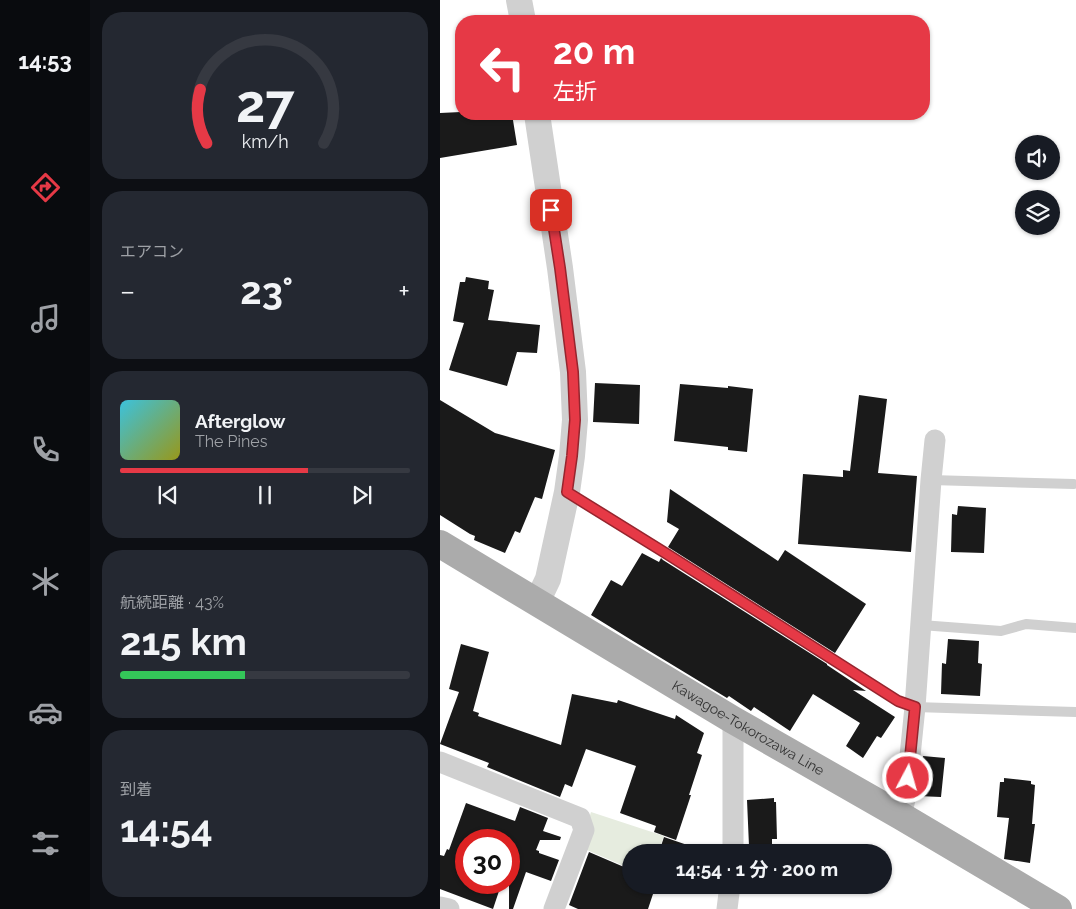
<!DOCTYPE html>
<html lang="ja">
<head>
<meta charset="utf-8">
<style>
  :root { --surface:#171b24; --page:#242831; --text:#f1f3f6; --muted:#9ea1a6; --line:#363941; --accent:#e63946 }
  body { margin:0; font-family:Raleway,"Noto Sans JP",sans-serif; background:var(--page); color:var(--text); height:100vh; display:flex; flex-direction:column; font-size:19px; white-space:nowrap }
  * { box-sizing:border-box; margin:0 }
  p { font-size:16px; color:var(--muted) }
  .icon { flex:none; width:28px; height:28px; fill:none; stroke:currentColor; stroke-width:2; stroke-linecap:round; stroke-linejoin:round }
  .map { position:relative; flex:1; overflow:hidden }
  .panel { display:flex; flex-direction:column; gap:12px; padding:12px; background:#0d0f14; width:350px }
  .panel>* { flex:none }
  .top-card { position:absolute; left:15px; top:15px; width:475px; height:105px; border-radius:20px; box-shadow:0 1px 4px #0004; background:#e63946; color:#fff; overflow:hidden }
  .controls { position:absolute; left:575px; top:135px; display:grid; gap:10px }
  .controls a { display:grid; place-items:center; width:45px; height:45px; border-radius:50%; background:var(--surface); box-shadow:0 1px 4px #0004; font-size:25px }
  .speed { position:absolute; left:15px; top:829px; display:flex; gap:10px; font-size:25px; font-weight:700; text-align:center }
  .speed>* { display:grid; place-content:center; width:65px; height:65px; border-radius:50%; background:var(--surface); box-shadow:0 1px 4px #0004; line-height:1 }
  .speed .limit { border:8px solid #d22; background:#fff; color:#111 }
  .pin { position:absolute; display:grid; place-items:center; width:42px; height:42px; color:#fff; margin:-21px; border-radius:10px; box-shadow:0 2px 8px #0006 }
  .me { position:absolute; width:55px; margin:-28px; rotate:6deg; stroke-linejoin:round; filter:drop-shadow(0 0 4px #0008) }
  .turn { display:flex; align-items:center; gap:18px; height:105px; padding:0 15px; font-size:22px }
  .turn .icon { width:65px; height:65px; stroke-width:2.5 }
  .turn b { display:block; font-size:35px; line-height:42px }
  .big { font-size:38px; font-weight:700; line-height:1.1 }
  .panel .tile { flex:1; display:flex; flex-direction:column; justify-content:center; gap:8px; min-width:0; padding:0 18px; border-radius:20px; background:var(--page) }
  .panel .dial { align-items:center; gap:0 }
  .dial svg { height:130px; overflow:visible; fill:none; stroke:var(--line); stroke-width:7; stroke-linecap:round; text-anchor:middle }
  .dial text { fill:var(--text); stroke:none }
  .song { display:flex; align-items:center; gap:15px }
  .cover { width:60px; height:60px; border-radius:8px; background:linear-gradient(135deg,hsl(190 70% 55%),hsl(60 70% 35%)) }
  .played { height:5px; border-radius:2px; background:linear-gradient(90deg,var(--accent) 65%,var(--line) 65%) }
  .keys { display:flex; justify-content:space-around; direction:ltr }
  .heat { display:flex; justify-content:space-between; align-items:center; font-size:28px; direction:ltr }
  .charge { height:8px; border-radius:4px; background:linear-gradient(90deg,#34c759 43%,var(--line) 0) }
  .trip { position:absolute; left:182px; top:844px; width:270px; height:50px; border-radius:25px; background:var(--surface); box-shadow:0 1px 4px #0004; font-weight:700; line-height:50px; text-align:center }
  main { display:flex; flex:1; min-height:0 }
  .tab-bar { display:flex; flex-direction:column; width:90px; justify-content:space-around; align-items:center; background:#090b0e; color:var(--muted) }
  .tab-bar .icon { width:35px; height:35px }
  .tab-bar .on { color:var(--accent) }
  .tab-bar b { font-size:22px; color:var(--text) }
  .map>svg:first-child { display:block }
  .green { fill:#e6ecdf }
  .building { fill:#1a1a1a }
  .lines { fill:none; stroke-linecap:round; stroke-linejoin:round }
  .service { stroke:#d0d0d0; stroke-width:10 }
  .minor { stroke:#d0d0d0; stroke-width:21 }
  .tertiary { stroke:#d0d0d0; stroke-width:26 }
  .primary { stroke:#ababab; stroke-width:28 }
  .route-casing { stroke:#96252e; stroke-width:12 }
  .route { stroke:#e63946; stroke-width:9 }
  .labels { text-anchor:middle; stroke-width:5; stroke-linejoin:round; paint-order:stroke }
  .street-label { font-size:14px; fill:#333; stroke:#fff }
</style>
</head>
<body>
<main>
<nav class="tab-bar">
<b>14:53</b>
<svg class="icon on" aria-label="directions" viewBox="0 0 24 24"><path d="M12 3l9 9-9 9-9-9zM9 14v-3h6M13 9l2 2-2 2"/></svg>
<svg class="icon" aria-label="music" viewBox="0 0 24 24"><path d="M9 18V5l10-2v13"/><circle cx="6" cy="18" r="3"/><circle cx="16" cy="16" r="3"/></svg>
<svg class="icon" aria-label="phone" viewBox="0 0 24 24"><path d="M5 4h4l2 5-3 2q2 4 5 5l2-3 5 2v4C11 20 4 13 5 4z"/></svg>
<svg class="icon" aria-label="climate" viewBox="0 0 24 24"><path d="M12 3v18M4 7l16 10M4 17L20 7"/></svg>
<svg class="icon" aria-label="car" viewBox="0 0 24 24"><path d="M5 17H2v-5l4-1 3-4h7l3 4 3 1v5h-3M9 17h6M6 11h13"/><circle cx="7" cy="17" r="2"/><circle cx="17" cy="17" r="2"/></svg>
<svg class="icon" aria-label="filters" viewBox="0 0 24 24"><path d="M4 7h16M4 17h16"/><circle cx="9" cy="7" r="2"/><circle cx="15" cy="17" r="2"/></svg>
</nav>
<section class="panel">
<div class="tile dial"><svg viewBox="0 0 100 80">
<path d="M14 69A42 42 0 1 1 86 69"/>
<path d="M14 69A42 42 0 0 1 10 36" stroke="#e63946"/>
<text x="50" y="56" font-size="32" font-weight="700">27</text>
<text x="50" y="72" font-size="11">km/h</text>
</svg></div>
<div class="tile"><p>エアコン</p>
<div class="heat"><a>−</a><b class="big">23°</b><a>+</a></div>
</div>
<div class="tile">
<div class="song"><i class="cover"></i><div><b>Afterglow</b><p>The Pines</p></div></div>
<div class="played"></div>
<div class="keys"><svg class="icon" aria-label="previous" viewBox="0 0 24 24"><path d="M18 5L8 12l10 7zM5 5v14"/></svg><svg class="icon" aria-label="pause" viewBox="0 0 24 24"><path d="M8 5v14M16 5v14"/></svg><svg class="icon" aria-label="next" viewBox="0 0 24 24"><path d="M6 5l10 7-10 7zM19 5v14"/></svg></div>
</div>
<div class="tile"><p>航続距離 · 43%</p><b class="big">215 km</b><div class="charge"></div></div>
<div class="tile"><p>到着</p><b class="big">14:54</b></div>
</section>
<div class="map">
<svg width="636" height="909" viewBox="0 0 636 909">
  <rect width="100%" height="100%" fill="#fff"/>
  <path class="green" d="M151,812L224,836L218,852H191V869L140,847Z"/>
  <path class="building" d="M21,112V114H72L77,145L0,158V113Z
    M26,277L49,281L48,289L54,290L48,320L100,325L97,353L77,352L67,386L9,370L24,323L13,321L20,282H25Z
    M155,383L200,385L199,424L153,422Z
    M240,384L288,388V386L313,389L307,452L288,450V447L234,441Z
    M419,395L447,399L438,473L477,476L471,552L358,544L363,474L403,477V470L410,471Z
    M0,400L55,433L115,450L102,499L95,497L80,533L75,531L65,553L34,540L35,536L30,534L0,515Z
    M230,489L338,561L345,550L426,604L395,653L228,547L239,529L227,522Z
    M518,506L546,508L544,553L511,552L512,514L517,515Z
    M202,553L219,562L221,558L223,560L387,664V665L426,691L413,690L455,717L441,738L437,736L423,758L406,746L420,723L373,694L350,731L314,707L311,711L289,696L287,698L193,641L151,615L171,580L182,586Z
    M508,639L539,641L538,663L542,664L540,696L501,694L502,663L506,664Z
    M21,644L49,652L33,711L39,713L38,716L121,745L132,694L177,703L178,700L235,719L236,715L264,733L257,753L262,755L249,795H251L236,840L214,832L216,826L180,813L196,766L146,749L132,787L125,784L120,797L47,767L49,763L0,744L19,692L9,689Z
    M483,756L505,758L501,797L478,796Z
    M564,778L591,781V784L595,785L592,824H595L590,863L564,859L569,818L557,817L560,782H564Z
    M334,798V802H336L337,839H332V845L309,846L307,800Z
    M26,803L75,821L80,807L108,818L103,831L121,837L120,840H100L96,850L99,851V853L119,860L111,881L86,872L73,909H69V840H26V882H62L53,909L0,889V855L4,856L7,849L9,850Z
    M224,837L256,848L255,852H219Z
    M149,852L191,870V885H216L208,909H138L129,905Z"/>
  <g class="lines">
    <path class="service" d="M491,480L634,484
      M128,493L227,554L458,701L475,707L636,712
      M481,625L561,631L586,624L636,628"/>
    <path class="minor" d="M0,762L140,818L144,830L114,909
      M461,816L466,795L475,707L491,480L495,440
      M293,852V720
      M0,907L9,909
      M287,909L290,885"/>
    <path class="tertiary" d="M79,0L83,21
      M97,114L120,268L133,372L135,420L132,456L127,492L108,579L97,602"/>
    <path class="primary" id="s1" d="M0,544L293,720L461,816L618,909"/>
  </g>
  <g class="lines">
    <defs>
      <path id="route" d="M111,210L120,268L133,372L135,420L132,456L127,492L227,554L458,701L475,707L468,778"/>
    </defs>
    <use href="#route" class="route-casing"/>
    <use href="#route" class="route"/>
  </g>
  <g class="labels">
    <g class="street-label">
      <text dy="5" stroke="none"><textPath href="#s1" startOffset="359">Kawagoe-Tokorozawa Line</textPath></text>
    </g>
  </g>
</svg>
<div class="controls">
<a><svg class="icon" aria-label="sound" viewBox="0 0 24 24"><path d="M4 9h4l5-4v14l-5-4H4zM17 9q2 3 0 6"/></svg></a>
<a><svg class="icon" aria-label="layers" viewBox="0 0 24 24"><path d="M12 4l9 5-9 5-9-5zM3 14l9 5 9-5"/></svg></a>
</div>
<div class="speed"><div class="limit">30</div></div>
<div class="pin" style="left:111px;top:210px;background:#d93025"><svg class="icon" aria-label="arrive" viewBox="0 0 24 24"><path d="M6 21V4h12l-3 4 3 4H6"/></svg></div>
<svg class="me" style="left:468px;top:778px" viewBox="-20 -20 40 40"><circle r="17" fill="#e63946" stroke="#fff" stroke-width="3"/><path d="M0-11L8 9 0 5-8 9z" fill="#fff"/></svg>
<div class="trip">14:54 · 1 分 · 200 m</div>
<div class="top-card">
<div class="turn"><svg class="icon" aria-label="left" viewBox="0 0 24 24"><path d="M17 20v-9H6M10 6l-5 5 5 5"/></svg><div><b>20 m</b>左折</div></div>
</div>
</div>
</main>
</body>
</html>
